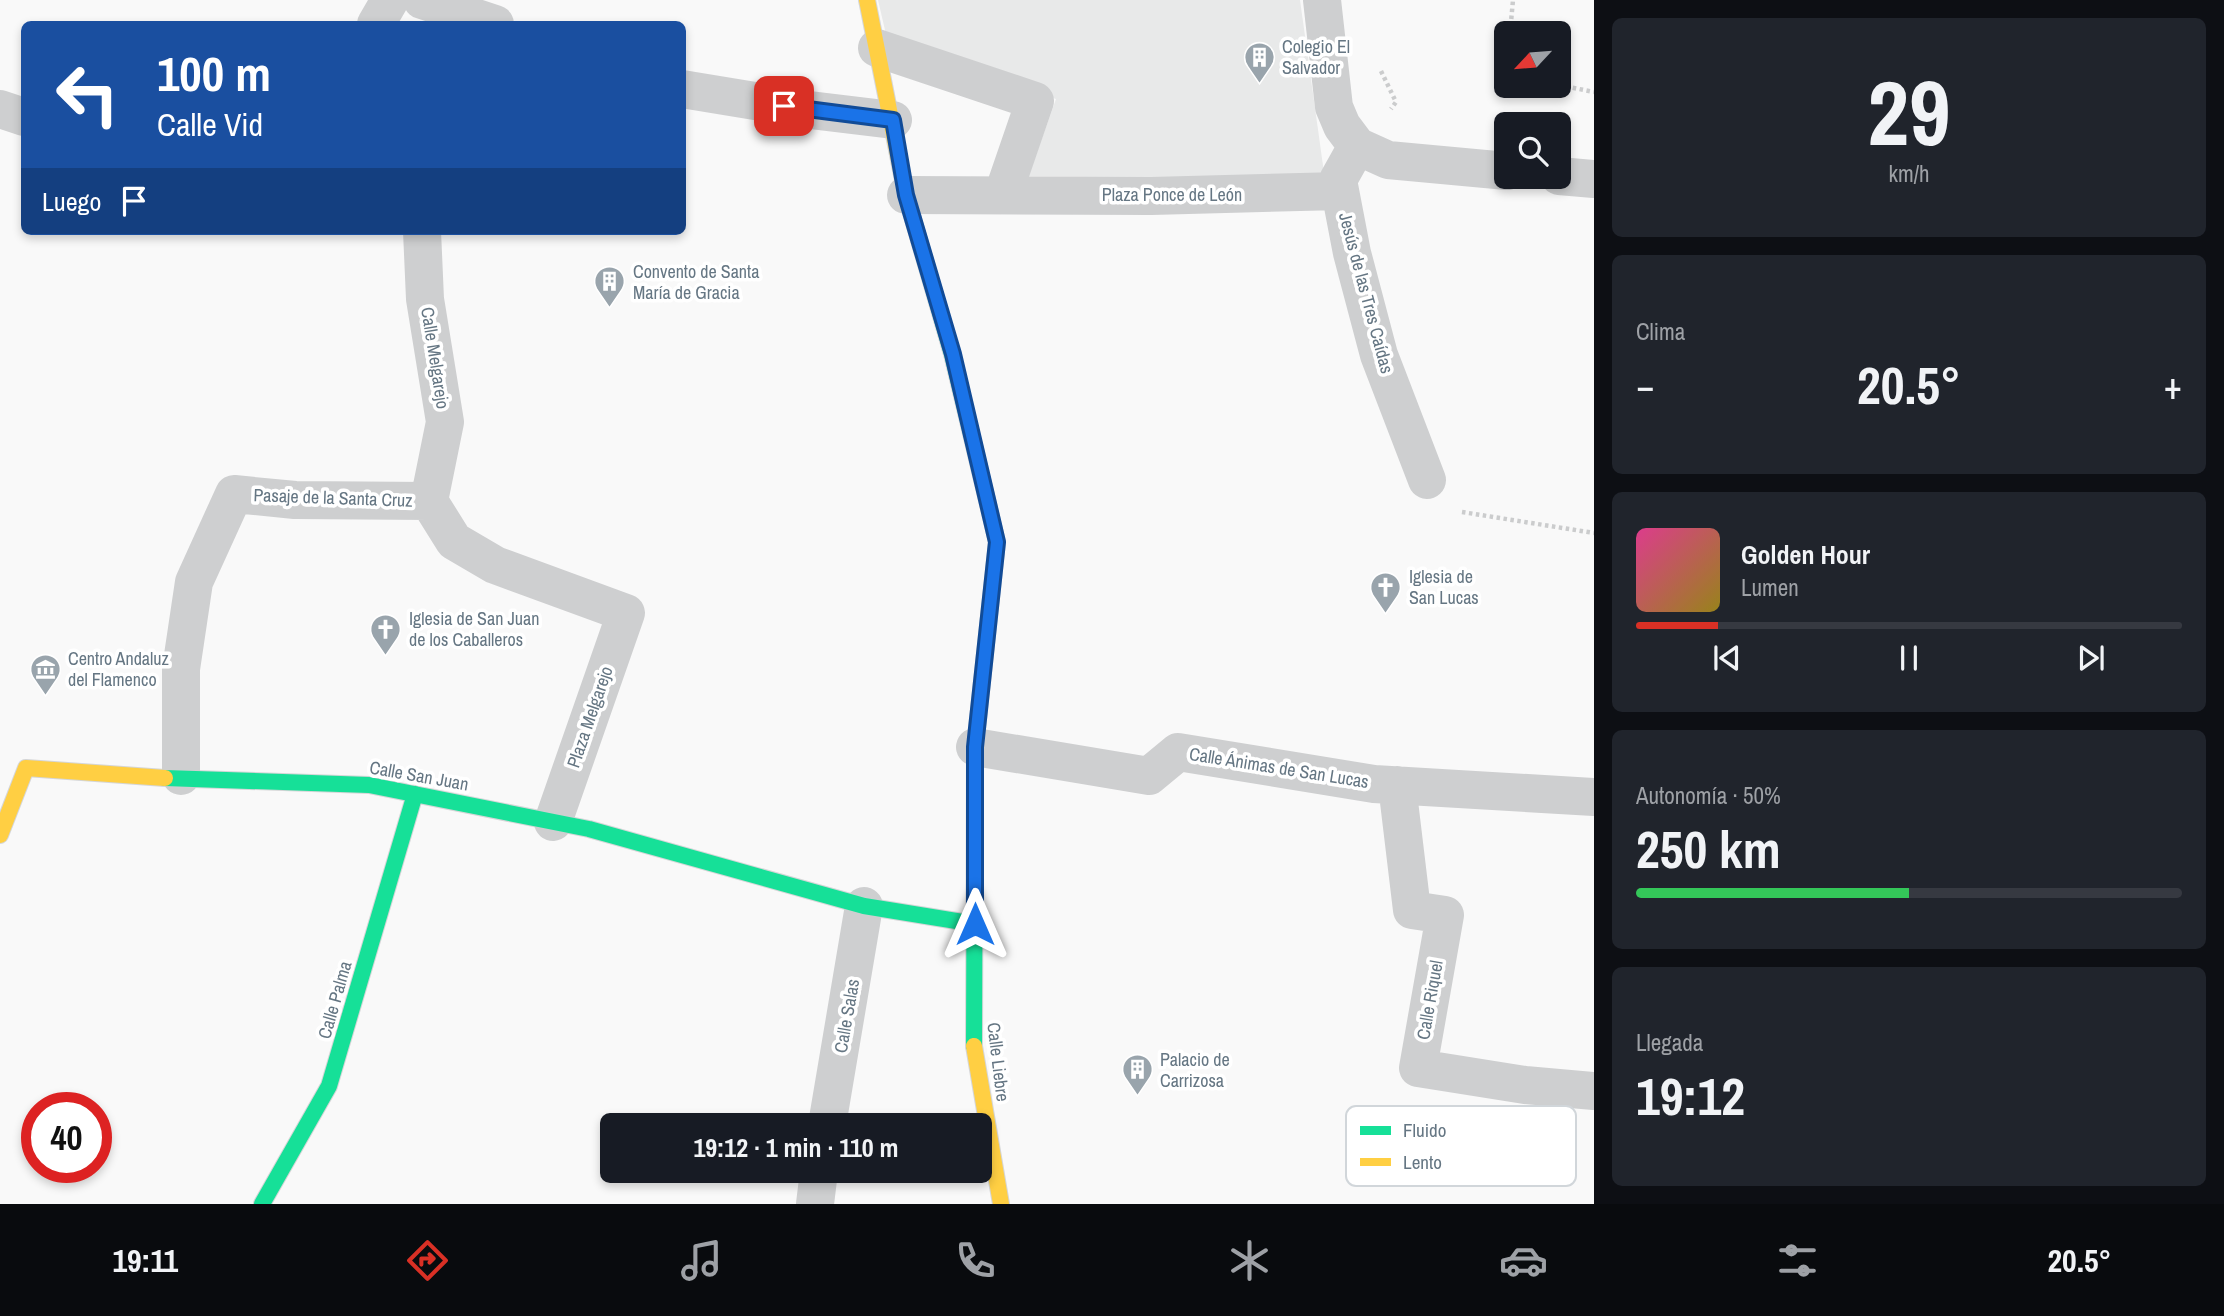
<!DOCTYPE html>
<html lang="es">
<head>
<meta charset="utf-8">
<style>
  :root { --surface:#171b24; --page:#20242c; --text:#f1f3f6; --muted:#9ea1a6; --line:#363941; --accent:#d93025 }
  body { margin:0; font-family:"Archivo Narrow",sans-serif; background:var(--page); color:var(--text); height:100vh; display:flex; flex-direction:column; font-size:26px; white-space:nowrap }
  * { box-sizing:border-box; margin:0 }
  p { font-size:23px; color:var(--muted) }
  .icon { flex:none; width:38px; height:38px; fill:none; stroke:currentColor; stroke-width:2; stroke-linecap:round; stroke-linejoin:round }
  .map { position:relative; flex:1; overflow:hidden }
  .details { display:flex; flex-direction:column; gap:18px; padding:18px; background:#0d0f14; width:630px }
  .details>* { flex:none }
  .hud { position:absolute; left:21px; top:21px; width:665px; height:214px; border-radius:10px; box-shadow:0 4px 10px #0003; background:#1a4fa0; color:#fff; overflow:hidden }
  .needle { width:46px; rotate:244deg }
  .fabs { position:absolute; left:1494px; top:21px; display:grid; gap:14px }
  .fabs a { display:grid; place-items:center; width:77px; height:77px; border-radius:10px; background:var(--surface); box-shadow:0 4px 10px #0003; font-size:35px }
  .speed { position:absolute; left:21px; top:1092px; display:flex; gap:14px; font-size:35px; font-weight:700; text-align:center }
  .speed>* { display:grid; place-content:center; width:91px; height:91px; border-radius:50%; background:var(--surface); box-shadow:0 4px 10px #0003; line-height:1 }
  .speed .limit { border:10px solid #d22; background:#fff; color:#111 }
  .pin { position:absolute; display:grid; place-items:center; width:60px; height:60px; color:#fff; margin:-30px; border-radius:14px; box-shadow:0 4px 10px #0006 }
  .me { position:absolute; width:77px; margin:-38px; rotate:0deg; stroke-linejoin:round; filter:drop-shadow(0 0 5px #0008) }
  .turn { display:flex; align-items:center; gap:24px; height:147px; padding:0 21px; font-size:32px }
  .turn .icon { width:91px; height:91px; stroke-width:2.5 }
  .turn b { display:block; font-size:49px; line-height:60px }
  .then { display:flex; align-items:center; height:66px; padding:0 21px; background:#0003; gap:14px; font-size:26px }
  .big { font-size:52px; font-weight:700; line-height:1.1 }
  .details .tile { flex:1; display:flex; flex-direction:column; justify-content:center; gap:10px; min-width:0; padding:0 24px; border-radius:10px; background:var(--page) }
  .details .dial { align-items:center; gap:0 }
  .dial b { font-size:91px; line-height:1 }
  .song { display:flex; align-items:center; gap:21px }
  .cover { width:84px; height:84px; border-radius:10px; background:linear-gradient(135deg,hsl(330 70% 55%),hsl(50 70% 35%)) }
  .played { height:7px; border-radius:4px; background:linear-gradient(90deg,var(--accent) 15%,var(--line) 15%) }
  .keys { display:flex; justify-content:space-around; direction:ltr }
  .heat { display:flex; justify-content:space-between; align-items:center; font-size:38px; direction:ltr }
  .charge { height:10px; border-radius:5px; background:linear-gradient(90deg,#34c759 50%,var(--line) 0) }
  .trip { position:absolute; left:600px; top:1113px; width:392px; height:70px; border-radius:10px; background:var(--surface); box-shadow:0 4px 10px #0003; font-weight:700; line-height:70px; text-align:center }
  .dock { display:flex; height:112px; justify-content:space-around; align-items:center; background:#090b0e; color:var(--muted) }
  .dock .icon { width:49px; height:49px }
  .dock .current { color:var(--accent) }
  .dock b { font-size:32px; color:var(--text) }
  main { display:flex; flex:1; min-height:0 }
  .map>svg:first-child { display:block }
  .built { fill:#e8e9e9 }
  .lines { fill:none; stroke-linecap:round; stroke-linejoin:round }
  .fast-casing { stroke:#d5d6d7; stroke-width:18 }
  .slow-casing { stroke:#d5d6d7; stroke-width:18 }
  .path { stroke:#cbcccd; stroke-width:4.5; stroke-dasharray:3.5 3.5; stroke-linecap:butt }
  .street { stroke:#cecfd0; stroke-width:38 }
  .fast { stroke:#16e098; stroke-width:16 }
  .slow { stroke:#ffcf43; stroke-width:16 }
  .route-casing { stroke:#114b97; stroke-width:18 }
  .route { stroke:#1a73e8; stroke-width:12 }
  .labels { text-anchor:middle; stroke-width:7; stroke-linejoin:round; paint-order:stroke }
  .poi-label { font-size:18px; fill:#657683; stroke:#fff; text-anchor:start }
  .street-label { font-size:18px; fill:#657683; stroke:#fff }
  .key { fill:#fff; stroke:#d1d6da; stroke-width:2 }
  .key-label { font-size:19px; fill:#657683 }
</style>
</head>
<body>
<main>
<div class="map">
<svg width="1594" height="1204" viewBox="0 0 1594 1204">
  <rect width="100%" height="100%" fill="#f9f9f9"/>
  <path class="built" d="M878,0H1300L1325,180L1026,183L1056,99L888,43Z"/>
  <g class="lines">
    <defs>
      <path id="fast" d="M919,240L952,354L997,542L975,747L974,1046
        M165,778L369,785L589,829L864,906L975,924
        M262,1204L329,1086L415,794"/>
      <path id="slow" d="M867,0L906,195L919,240
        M0,835L26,768L165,778
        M974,1046L1001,1204"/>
    </defs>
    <use href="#fast" class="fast-casing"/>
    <use href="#slow" class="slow-casing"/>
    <path class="path" d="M1510,33L1513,0
      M1507,66V74
      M1381,71L1396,102L1391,109
      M1559,85L1594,92
      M1462,512L1594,533"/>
    <path class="street" d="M422,0L495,24
      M1322,0L1334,107L1342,126L1357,146L1388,160L1507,171
      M376,24L390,0
      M877,48L1035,101L1003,194
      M682,89L810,110L893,120
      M0,109L24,117
      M1357,146L1338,180L1352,253L1379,355L1427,480
      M1559,176L1594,179
      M906,195L1151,196L1340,191
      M422,231L425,299L445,422L429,501L454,541L495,565L626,613L553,822
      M975,747L1149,776L1178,752L1374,784L1594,797
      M181,776V669L194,582L234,494L295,500L429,501
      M1397,785L1412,910L1445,915L1418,1068L1525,1085L1594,1091
      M827,1125L864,906
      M815,1204L819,1171"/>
    <use href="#fast" class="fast"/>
    <use href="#slow" class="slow"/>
  </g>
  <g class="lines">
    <defs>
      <path id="route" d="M784,106L893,120L906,195L953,354L997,542L975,747V924"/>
    </defs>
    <use href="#route" class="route-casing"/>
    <use href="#route" class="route"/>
  </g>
  <defs>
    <symbol id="building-pin" viewBox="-11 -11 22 30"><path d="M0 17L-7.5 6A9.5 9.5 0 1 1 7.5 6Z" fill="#99a4ac" stroke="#fff"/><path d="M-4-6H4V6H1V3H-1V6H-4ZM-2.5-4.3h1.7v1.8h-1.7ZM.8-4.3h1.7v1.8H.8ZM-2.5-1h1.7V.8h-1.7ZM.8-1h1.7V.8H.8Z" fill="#fff"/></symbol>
    <symbol id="church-pin" viewBox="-11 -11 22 30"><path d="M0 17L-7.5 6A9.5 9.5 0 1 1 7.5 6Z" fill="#99a4ac" stroke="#fff"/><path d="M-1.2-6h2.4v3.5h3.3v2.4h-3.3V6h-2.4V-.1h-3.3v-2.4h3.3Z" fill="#fff"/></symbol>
    <symbol id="museum-pin" viewBox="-11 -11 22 30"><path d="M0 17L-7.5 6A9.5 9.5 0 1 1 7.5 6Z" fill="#99a4ac" stroke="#fff"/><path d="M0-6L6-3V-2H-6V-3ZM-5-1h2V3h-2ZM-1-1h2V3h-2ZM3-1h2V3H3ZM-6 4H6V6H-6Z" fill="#fff"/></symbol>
  </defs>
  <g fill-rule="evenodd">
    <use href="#building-pin" x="1242" y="40" width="35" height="47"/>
    <use href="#building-pin" x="592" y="264" width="35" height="47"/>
    <use href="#church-pin" x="1368" y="570" width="35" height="47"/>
    <use href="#church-pin" x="368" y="612" width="35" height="47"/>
    <use href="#museum-pin" x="28" y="652" width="35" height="47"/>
    <use href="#building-pin" x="1120" y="1052" width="35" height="47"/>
  </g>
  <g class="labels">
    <g class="poi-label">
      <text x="1282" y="53">Colegio El<tspan x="1282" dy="21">Salvador</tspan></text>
      <text x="633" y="278">Convento de Santa<tspan x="633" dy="21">María de Gracia</tspan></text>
      <text x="1409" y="583">Iglesia de<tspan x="1409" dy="21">San Lucas</tspan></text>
      <text x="409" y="625">Iglesia de San Juan<tspan x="409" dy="21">de los Caballeros</tspan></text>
      <text x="68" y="665">Centro Andaluz<tspan x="68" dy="21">del Flamenco</tspan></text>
      <text x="1160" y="1066">Palacio de<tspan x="1160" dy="21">Carrizosa</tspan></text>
    </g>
    <g class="street-label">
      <text x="1172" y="201">Plaza Ponce de León</text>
      <text transform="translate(1366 293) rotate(75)" y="6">Jesús de las Tres Caídas</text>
      <text transform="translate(435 358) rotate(81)" y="6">Calle Melgarejo</text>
      <text transform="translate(333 498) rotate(2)" y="6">Pasaje de la Santa Cruz</text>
      <text transform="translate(590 717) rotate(-71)" y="6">Plaza Melgarejo</text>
      <text transform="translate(1279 768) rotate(9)" y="6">Calle Ánimas de San Lucas</text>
      <text transform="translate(419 776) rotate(10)" y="6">Calle San Juan</text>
      <text transform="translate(335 1000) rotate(-74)" y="6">Calle Palma</text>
      <text transform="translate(1430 1000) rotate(-80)" y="6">Calle Riquel</text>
      <text transform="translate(847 1016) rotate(-80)" y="6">Calle Salas</text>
      <text transform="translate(998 1062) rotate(83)" y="6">Calle Liebre</text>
    </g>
  </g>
  <rect x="1346" y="1106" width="230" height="80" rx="10" class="key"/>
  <rect x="1360" y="1126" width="31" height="9" fill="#16e098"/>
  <rect x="1360" y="1158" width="31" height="8" fill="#ffcf43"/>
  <g class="key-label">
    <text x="1403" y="1137">Fluido</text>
    <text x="1403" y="1169">Lento</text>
  </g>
</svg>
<div class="fabs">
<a><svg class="needle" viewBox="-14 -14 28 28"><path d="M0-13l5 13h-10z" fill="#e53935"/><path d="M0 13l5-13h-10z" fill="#9ea1a6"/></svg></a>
<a><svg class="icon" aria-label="search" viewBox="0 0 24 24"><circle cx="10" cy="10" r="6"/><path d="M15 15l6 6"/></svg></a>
</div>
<div class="speed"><div class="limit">40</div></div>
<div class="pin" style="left:784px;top:106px;background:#d93025"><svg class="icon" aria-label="arrive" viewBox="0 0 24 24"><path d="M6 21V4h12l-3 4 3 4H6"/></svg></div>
<svg class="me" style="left:975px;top:924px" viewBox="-20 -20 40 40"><path d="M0-17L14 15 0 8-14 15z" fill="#1a73e8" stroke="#fff" stroke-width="4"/></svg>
<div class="trip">19:12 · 1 min · 110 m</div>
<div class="hud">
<div class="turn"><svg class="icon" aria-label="left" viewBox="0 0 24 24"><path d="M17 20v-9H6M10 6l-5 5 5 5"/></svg><div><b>100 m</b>Calle Vid</div></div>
<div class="then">Luego<svg class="icon" aria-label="arrive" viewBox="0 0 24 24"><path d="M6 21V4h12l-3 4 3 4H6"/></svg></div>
</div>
</div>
<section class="details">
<div class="tile dial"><b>29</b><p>km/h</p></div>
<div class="tile"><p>Clima</p>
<div class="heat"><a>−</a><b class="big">20.5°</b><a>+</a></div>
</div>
<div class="tile">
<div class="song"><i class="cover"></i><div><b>Golden Hour</b><p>Lumen</p></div></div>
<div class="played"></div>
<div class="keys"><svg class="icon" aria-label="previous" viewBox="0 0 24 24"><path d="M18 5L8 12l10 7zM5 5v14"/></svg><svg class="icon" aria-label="pause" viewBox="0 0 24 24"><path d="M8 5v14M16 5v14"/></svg><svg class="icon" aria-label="next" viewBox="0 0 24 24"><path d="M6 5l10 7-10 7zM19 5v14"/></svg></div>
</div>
<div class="tile"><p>Autonomía · 50%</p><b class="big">250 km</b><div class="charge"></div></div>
<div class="tile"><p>Llegada</p><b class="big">19:12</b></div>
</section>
</main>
<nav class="dock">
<b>19:11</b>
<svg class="icon current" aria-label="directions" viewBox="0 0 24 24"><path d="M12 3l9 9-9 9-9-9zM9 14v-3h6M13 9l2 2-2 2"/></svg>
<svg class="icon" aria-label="music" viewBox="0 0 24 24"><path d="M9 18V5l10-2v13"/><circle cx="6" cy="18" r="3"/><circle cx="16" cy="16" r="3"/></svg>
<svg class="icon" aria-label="phone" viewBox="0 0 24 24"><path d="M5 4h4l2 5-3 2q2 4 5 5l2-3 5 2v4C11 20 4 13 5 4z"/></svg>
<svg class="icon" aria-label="climate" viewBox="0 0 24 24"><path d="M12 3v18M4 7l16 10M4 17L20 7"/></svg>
<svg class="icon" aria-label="car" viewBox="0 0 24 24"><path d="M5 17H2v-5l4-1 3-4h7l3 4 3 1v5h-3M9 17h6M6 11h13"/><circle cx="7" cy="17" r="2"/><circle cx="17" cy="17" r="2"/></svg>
<svg class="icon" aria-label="filters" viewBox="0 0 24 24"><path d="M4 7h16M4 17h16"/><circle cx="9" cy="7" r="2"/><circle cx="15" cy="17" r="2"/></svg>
<b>20.5°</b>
</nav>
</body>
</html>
